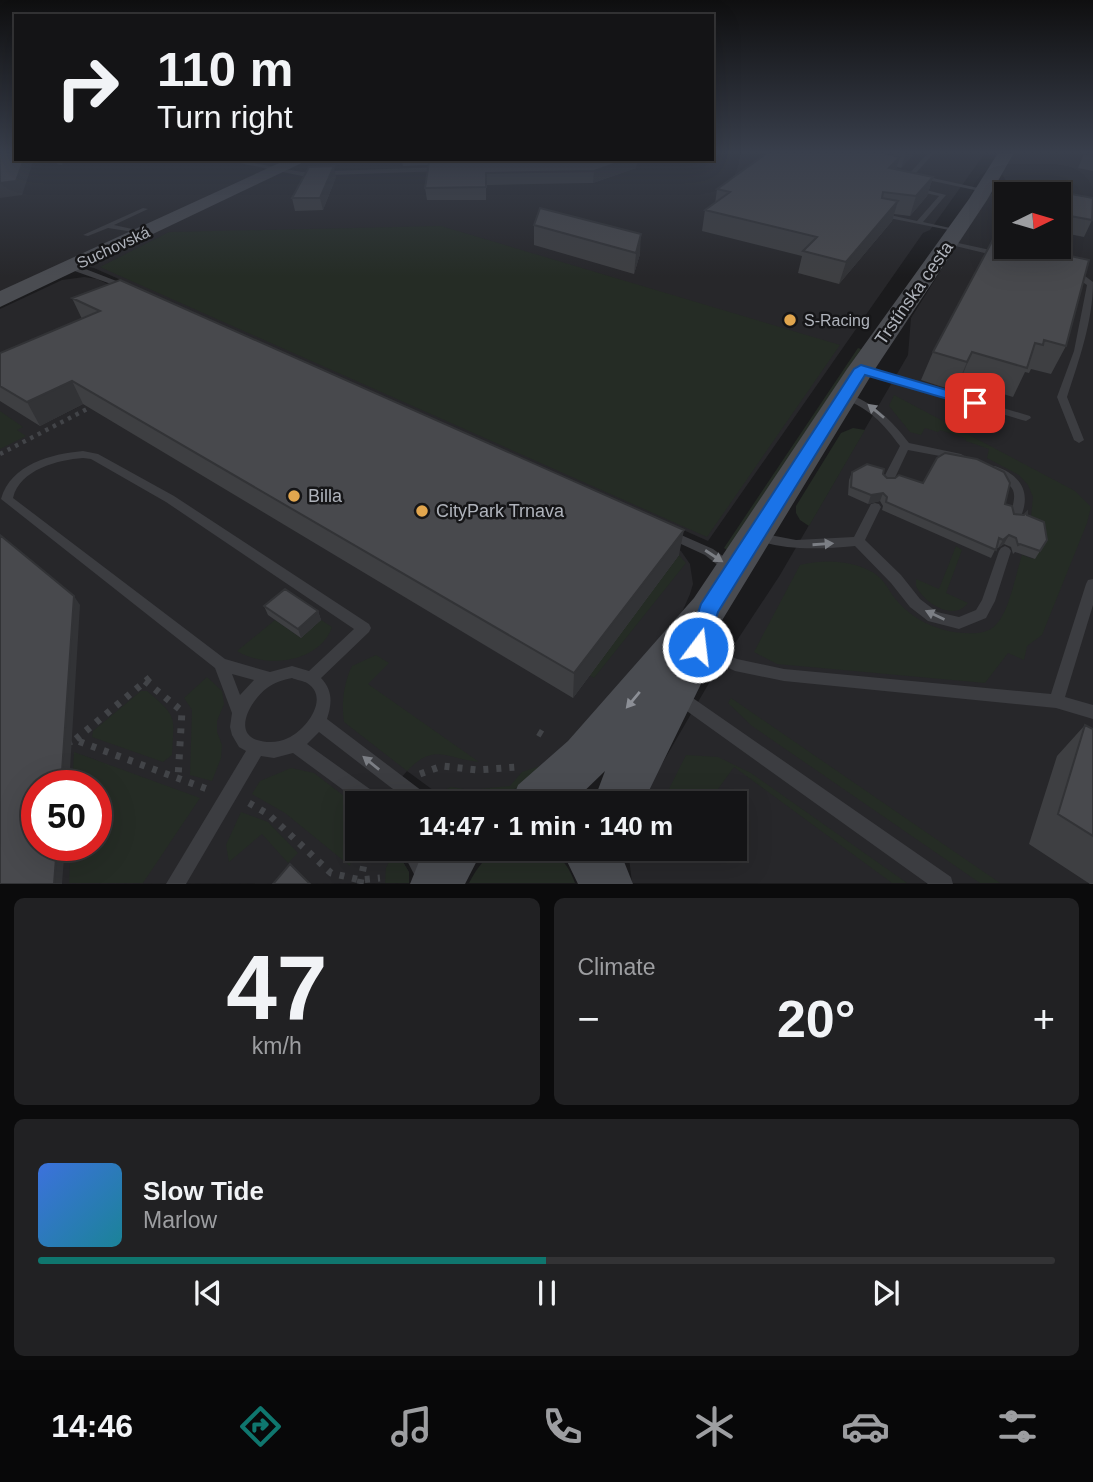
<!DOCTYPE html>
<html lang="en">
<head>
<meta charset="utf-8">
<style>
  :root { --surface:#141416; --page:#212123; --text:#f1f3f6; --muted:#9d9ea1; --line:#333335; --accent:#0f766e }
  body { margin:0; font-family:Helvetica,sans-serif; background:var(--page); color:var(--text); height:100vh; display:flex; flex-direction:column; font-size:26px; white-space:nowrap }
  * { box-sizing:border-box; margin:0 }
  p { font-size:23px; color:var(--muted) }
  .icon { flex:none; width:38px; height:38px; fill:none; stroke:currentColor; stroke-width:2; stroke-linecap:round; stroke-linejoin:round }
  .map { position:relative; height:884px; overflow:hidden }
  .side { display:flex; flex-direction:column; gap:14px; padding:14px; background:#0b0b0c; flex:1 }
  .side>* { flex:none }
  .hud { position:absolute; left:14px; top:14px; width:700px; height:147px; border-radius:0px; box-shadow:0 7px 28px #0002,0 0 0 2px var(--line); background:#141416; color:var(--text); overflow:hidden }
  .needle { width:46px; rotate:85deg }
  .controls { position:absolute; left:994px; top:182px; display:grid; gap:14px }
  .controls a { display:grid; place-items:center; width:77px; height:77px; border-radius:0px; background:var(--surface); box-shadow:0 7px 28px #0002,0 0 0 2px var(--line); font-size:35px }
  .speed { position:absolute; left:21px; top:770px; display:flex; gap:14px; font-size:35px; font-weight:700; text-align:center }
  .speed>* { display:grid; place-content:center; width:91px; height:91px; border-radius:50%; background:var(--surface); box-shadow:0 7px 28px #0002,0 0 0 2px var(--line); line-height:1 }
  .speed .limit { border:10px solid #d22; background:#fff; color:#111 }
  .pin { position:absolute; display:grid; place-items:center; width:60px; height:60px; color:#fff; margin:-30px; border-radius:14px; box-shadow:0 4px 10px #0006 }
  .me { position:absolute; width:77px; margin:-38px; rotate:15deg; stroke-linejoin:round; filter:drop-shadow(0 0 5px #0008) }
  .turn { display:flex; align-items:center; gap:24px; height:147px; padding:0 28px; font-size:32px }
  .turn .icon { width:91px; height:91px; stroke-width:2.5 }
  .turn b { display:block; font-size:49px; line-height:60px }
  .big { font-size:52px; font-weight:600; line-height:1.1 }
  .side .tile { flex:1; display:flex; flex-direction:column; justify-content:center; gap:10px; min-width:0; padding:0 24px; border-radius:10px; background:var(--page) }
  .side .dial { align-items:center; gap:0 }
  .dial b { font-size:91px; line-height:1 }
  .song { display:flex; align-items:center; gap:21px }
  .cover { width:84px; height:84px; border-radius:10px; background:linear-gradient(135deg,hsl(220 70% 55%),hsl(190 70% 35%)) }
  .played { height:7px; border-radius:4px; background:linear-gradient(90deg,var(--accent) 50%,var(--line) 50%) }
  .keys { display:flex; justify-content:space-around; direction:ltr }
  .heat { display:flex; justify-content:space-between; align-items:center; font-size:38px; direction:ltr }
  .side .tiles { flex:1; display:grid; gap:14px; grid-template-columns:1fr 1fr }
  .tile:last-child { grid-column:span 2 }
  .trip { position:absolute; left:345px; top:791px; width:402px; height:70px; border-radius:0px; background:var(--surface); box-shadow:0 7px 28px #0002,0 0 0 2px var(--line); font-weight:600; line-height:70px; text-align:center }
  .menu { display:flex; height:112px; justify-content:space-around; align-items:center; background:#080809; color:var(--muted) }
  .menu .icon { width:49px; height:49px }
  .menu .active { color:var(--accent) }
  .menu b { font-size:32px; color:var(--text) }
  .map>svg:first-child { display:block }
  .built { fill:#27272a; fill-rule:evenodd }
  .green { fill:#252c25 }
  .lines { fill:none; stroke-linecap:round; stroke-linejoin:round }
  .path-far1 { stroke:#424448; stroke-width:4.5; stroke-dasharray:3.5 5; stroke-linecap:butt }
  .path { stroke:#424448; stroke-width:7; stroke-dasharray:5 8; stroke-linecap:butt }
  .lane { fill:#3c3d41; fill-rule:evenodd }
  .street { fill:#3c3d41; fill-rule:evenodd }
  .secondary { fill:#4a4c51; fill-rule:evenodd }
  .wall { fill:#3e3f42 }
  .shaded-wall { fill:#323336 }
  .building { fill:#48494d; stroke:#323336; stroke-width:2 }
  .oneway { fill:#7b7e84 }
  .oneway2 { fill:#8c8f96 }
  .route { fill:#1a73e8; stroke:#114b97; stroke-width:2 }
  .poi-dot { fill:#e2a64e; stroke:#161618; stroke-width:2.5 }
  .labels { text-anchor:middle; stroke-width:5; stroke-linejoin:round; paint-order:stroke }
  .far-street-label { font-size:16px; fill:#afb3bb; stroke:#161618 }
  .far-poi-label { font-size:16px; fill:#afb3bb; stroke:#161618; text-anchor:start }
  .street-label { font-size:18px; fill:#afb3bb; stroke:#161618 }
  .poi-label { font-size:18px; fill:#afb3bb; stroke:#161618; text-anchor:start }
</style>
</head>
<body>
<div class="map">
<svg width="1093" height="884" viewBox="0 0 1093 884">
  <rect width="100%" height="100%" fill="#1b1b1d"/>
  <path class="built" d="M0,153L16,159H712V153H985L930,230L923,233L708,541L94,268L67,262L0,292Z
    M1014,153H1093V883H632L628,849H735V803H634L659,769L709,683L780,575L908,355L911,318L988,195L994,193L1012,194H1006V247H1059V194H1017L1021,188L1006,181L1002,174Z
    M84,277L97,279L681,551L690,564L693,584L690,594L679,619L643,669L522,787L471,800L456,799L437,793L407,771L380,803H357V849H395L409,872V883L0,884V309L62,280ZM37,786H96V845H37Z"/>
  <path class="green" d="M441,226L840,345L707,537L100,267L169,232Z
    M858,348L861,349L727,550L724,548Z
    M894,395L1075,491L1091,507L1087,523L1042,635L1027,646L1024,660L1008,653L985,683L777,664L754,652L800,565C824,559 852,560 874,573C886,581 889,592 898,602C915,621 940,632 965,633C978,634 991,633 999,621C1010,607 1016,573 1022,555L1033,559L1030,527L1033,497L1028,485L1019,475L987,458L989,449L966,441L965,438L940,430L938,432L925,428L921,435L910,432L889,406Z
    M0,411L23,427L17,430L26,436L0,449Z
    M853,428L865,430L809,526L800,520L796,513V506L841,433Z
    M956,546L962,550L946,593L968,603C954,622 924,603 916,586V579L939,589Z
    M679,555L686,563L594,678L589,675Z
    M275,620L301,638L321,620L332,627C320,663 265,669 237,651Z
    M376,655L389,663L368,684L479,762C446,759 435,742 407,771L344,722C341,704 344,682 352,666Z
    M207,677L222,691L224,704L217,721V732L222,745L221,758L212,781L190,775L192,710L184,698Z
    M141,691H147C178,717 174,716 172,755L163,762L92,737L93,731Z
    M731,698L1000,883H980L752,726L728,703Z
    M74,752L200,798L143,883H69L71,845H96V786H72Z
    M686,755L718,757L751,773L907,883H892L734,767L708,803H662Z
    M540,766L522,787L471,800L456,799L437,793L451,787L470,790L510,786L522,772Z
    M291,768L314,773L357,806V836L350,866L285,813L252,794L260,781Z
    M241,812L268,822L298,853L288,863L262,834L229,862L226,845Z
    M395,849L409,872V883H385L386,868Z
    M501,849C537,849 561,843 575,883H469C477,868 485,856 501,849Z"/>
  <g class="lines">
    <path class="path-far1" d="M0,454L89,408"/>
    <path class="path" d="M145,681L182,711L178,778
      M538,732L543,735
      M76,739L153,675
      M67,743L75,740L207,789
      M420,774L442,766L478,770L517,767
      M249,803L268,814L331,873L360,880L380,878
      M360,884L367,849"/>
    <path class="lane" d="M928,153H934L915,174L987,190L984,192L909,176V174Z
      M58,159H64L62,165L57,164Z
      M220,159H233L302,172L443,167L446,169L443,171L302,176Z
      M914,187L946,195L923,222L959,230V232L879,216V214L881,213L917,221L939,196L912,190L911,189Z
      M143,208L148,209L114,225L146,232V234L108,228L88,236L83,235Z
      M949,241L1004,253L1005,255L1001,257L947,244L946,243Z
      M69,265H75L132,287L131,289H125L69,269Z
      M1071,270H1077L1093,282C1093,321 1079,360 1067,397L1084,440L1079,443L1074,440L1057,397L1074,351L1087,285L1071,274Z
      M861,366L1030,416L1031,418L1026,421L1022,420L858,371L856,369L858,367Z
      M845,393C874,402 891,420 909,443L961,454L966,457L961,460L908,450L892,484H884L882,481L900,446C882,422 870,409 842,398L840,396Z
      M83,451L98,454L174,496L369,624L371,628L369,632L321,678C333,691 332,703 327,719L430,797L432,803H411L319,732L307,744L381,797L383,803H361L293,753L274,758L261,756L186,884H166L246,751L239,747L232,735L230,727L232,713L215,668L1,499C11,464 51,454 83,451ZM83,458L91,459L166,502L354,629L309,671L292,666L270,672L225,659L13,498C20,469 58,460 83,458ZM232,674L254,680L240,695ZM292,678C296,680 304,681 307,683C331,698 305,731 288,738C279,743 266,743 257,740C231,731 254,697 267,688C275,682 283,680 292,678Z
      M995,466C1023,476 1032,494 1019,521H1011L1009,518C1021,483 1011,489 989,470L991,467Z
      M875,503L879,504L881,507L865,540L901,575L920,599L937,612L959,617L976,610L982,600L999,551L1001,548L1005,546L1009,548L1011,551L995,601L986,618L959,629L928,621L910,607L891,583L855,546C820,549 789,551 755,540L753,537L755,534L759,533L796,540L854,537L871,504Z
      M672,531L713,549L735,565L736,568L735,571L730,573L725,571L705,555L668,538L666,535L668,532Z
      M1093,579V605L1065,697L1093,705V719L1056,708L784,681L735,671L699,654L697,650L699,646L704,644L737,659L784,669L1051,694L1086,584L1088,580Z
      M682,692L687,694L951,877L953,884H928L677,704L674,699L677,694Z
      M401,849H420L432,874L429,880L423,883L417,880Z"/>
    <path class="street" d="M987,181L1037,191L1039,194H1014L982,188V182Z"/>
    <path class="secondary" d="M998,153H1014L987,200L875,369L718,627L722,635L719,647L643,803H593L605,771L572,803H511L518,785L568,741L694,598L847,369L969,199Z
      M288,159H310L0,307V291Z
      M424,849H483L465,884H410Z
      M561,849H619L633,884H578Z"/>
  </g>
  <path class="wall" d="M767,153H915L901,168L897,167L896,169L933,177L927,196L910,216L894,214L892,221L839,284L798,273L802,256L702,231L705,210L715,204L717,189Z
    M1093,153V171L1078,168L1084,154Z
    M375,159H637L636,168L593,183L486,185V200H427L425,188L429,165L403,166L402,162H376Z
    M336,177L323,210L295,211L292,198Z
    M1059,194L1092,220L1084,237L1059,232Z
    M1006,216V247L1034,248L1066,346L1051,374L1031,369L1029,373L1025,372L1013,397L960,381L955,391L921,380L933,352Z
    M534,225L640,254L634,274L534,245Z
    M72,298L679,555L573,698L83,404L40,426L0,401V353L82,319Z
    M852,472L883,474L887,478L923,483L1005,504L1014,514L1027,515L1047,540L1035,559L1015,552L1013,554L1011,547L1004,544L998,548H996L991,558L882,510L883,506L880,501L868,504L848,495L849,480Z
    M264,606L318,611L321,620L301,638L268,615Z
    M1085,725L1093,729V884H1090L1029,844L1057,756Z"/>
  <path class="shaded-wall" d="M906,153H915L901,168Z
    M900,157L894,175L889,168Z
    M24,159H34L22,195L0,198V183Z
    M629,159H637L636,168L593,183L594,171Z
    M334,166L336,177L323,210L320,198Z
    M933,177L927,196L910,216L916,196Z
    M898,201L892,221L839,284L846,262Z
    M641,234L640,254L634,274L636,253Z
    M972,352L960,381L955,391L967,362Z
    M72,381L83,404L40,426L27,402Z
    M883,493L880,501L868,504L871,495Z
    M684,530L679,555L573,698L574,673Z
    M1009,535L1004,544L998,548L1003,540Z
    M74,596L80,605L69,786H61Z
    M318,611L321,620L301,638L298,629Z
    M57,845H65L62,884H54Z"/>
  <path class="building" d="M0,153H16V159H24L16,181L0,183Z
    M767,153H884L900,157L889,168L933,177L916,196L883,192L882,198L898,201L846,262L803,251L817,237L705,210L730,192L717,189Z
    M1085,153H1093V156L1084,154Z
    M503,159H629L594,171L486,173V187L425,188L429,162Z
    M334,166L320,198H292L309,167Z
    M1055,191L1093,198L1092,220L1059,214V194H1054Z
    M540,208L641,234L636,253L534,225Z
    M1006,216V232L999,231Z
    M997,232L1006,234V247H1035L1034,248L1089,260L1066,346L1044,340L1043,345L1035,343L1027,368L972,352L967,362L933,352Z
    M120,280L684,530L574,673L72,381L27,402L0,386V353L100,311L72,298Z
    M945,453L977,459L1004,472L1010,483L1005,504L1012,506L1014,514L1024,515L1027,512V515L1044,522L1047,540L1040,551L1020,544L1018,545L1016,538L1009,535L1003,540L999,538L996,550L886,502L887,497L883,493L871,495L851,487L852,472L867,464L884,469L883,474L887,478H895L899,475L923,483L937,458Z
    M0,535L74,596L61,786H37V845H57L54,884H0Z
    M285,589L318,611L298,629L264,606Z
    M1085,725L1093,729V836L1058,814Z
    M290,864L310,884H273Z"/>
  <defs><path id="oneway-solid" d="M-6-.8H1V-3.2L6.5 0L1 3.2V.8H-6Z" transform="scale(1.75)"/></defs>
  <g class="oneway">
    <use href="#oneway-solid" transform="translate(876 411) rotate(-140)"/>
    <use href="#oneway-solid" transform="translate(823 544) rotate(-4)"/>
    <use href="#oneway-solid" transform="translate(714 556) rotate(33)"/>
    <use href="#oneway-solid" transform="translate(935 615) rotate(-155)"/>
    <use href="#oneway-solid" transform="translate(371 763) rotate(-141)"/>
  </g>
  <use class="oneway2" href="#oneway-solid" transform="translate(633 700) rotate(130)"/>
  <linearGradient id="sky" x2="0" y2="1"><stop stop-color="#0f0f10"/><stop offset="0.55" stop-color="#393f4c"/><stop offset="1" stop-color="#393f4c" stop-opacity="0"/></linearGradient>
  <rect width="1093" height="277" fill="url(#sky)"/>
  <path class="route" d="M861,365L981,400L983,403L975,407L865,375L718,612L705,654L698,656L690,654L687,647L701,604L854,369Z"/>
  <g class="poi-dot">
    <circle cx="790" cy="320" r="7"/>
    <circle cx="294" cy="496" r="7"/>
    <circle cx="422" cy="511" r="7"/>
  </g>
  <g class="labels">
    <g class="far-street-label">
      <text transform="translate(113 247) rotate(-25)" y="6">Suchovská</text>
    </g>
    <g class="far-poi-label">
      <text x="804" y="326">S-Racing</text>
    </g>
    <g class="street-label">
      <text transform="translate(914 293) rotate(-55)" y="6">Trstínska cesta</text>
    </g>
    <g class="poi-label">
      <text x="308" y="502">Billa</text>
      <text x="436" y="517">CityPark Trnava</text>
    </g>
  </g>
</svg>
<div class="controls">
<a><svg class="needle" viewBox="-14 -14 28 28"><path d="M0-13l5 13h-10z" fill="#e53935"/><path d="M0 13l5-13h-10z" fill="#9d9ea1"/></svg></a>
</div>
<div class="speed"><div class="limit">50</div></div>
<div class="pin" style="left:975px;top:403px;background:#d93025"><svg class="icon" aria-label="arrive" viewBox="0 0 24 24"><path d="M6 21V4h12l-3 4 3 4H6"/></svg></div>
<svg class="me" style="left:698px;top:647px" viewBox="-20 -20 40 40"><circle r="17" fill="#1a73e8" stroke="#fff" stroke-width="3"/><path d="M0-11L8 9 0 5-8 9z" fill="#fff"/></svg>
<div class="trip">14:47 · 1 min · 140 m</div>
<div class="hud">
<div class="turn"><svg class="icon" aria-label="right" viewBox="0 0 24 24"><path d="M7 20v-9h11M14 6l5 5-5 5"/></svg><div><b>110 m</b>Turn right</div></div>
</div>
</div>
<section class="side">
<div class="tiles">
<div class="tile dial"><b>47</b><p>km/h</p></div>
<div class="tile"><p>Climate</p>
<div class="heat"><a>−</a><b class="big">20°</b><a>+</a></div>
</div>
<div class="tile">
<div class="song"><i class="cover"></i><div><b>Slow Tide</b><p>Marlow</p></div></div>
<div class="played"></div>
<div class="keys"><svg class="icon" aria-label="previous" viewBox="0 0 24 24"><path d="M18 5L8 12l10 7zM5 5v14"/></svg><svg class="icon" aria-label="pause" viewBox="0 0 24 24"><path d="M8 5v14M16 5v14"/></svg><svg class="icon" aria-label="next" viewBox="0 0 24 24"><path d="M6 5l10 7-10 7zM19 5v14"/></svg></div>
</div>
</div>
</section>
<nav class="menu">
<b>14:46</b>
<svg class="icon active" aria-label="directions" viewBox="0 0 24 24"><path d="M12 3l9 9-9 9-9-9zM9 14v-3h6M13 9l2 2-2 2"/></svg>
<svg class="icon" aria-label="music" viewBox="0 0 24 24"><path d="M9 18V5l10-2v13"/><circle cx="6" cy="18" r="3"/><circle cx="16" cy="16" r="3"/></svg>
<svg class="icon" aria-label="phone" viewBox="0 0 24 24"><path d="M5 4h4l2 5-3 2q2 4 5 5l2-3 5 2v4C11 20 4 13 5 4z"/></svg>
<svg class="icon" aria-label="climate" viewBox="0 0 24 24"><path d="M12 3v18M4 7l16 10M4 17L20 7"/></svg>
<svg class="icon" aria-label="car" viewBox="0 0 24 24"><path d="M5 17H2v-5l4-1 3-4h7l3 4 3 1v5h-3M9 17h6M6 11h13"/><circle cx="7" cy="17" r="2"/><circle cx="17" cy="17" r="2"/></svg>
<svg class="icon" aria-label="filters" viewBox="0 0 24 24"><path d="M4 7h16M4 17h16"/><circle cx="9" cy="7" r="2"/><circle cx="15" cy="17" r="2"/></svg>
</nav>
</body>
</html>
